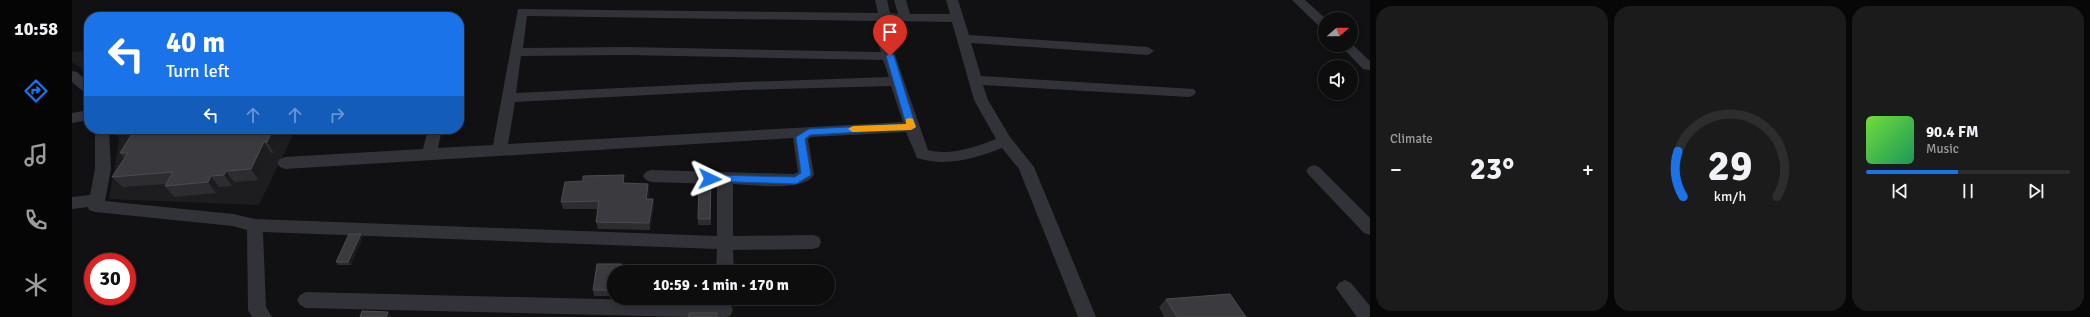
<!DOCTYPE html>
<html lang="en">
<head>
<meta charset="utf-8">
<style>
  :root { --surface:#0d0d0e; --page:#1b1b1c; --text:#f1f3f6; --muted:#9a9c9e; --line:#2d2d2e; --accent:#1a73e8 }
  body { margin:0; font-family:Signika,sans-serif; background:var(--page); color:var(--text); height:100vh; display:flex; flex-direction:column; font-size:15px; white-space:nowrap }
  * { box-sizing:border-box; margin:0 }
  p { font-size:13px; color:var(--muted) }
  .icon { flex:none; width:22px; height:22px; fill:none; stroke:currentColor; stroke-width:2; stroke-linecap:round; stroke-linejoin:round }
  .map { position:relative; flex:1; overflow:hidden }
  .panel { display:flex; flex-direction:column; gap:6px; padding:6px; background:#070708; width:720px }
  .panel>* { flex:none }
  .banner { position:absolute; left:12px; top:12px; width:380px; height:122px; border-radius:16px; box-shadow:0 2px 6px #0003,0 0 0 1px var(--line); background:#1a73e8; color:#fff; overflow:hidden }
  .needle { width:26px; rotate:70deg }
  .fabs { position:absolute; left:1246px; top:12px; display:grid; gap:8px }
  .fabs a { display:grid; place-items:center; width:40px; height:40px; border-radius:50%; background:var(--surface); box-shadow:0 2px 6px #0003,0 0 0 1px var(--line); font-size:20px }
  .speed { position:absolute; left:12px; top:253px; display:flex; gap:8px; font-size:20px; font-weight:700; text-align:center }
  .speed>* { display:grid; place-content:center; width:52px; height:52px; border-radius:50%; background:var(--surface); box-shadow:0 2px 6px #0003,0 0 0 1px var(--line); line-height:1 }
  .speed .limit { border:6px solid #d22; background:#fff; color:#111 }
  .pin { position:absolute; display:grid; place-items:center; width:34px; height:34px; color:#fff; margin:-41px -17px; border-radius:50% 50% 50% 0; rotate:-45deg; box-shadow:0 0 4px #0007 }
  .pin .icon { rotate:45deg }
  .me { position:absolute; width:44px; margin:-22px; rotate:92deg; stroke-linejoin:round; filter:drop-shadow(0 0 3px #0008) }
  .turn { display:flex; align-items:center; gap:14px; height:84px; padding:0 16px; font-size:18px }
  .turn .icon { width:52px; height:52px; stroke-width:2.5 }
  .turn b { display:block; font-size:28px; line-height:34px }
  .lanes { display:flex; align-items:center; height:38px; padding:0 16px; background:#0003; justify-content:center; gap:20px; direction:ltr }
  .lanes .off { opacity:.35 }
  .big { font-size:30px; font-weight:700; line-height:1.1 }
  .panel .widget { flex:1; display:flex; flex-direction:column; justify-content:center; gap:6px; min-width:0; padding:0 14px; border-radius:16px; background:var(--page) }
  .panel .dial { align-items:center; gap:0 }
  .dial svg { height:104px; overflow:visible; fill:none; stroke:var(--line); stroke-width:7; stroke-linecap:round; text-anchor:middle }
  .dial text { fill:var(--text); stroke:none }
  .song { display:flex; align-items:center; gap:12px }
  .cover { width:48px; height:48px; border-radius:6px; background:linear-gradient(135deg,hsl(100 70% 55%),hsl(150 70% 35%)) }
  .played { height:4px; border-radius:2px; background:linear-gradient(90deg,var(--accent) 45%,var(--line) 45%) }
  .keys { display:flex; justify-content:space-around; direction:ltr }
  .heat { display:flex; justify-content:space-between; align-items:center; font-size:22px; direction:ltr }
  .panel .tiles { flex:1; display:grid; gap:6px; grid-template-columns:repeat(3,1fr) }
  .trip { position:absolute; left:535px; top:265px; width:228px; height:40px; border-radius:20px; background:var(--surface); box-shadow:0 2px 6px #0003,0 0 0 1px var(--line); font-weight:700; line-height:40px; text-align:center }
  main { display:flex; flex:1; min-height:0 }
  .tab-bar { display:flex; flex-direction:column; width:72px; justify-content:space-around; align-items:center; background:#050506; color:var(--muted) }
  .tab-bar .icon { width:28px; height:28px }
  .tab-bar .selected { color:var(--accent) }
  .tab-bar b { font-size:18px; color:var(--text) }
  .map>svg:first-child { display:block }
  .built { fill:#1d1d20 }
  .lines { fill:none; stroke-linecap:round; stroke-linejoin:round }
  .minor { fill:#323338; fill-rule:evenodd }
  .wall { fill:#2d2d31 }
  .shaded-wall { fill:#1c1c1f }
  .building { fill:#3a3a3f; stroke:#4a4c51 }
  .route { fill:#1a73e8; stroke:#114b97 }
  .slow { fill:#f59e0b }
</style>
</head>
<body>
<main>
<nav class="tab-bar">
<b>10:58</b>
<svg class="icon selected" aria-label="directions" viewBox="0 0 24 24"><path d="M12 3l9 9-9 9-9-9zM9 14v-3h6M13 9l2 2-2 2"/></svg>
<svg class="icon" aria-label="music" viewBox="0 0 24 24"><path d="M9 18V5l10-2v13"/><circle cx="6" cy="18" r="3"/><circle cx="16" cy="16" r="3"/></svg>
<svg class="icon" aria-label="phone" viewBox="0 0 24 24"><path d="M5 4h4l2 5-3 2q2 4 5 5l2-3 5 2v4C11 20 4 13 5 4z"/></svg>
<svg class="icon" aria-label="climate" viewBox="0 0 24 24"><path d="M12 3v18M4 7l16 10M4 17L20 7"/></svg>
</nav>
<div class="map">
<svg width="1298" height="317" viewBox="0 0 1298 317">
  <rect width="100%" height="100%" fill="#111113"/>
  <path class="built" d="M17,50V74L0,62V52Z
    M45,129H224L187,205L37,199L47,142Z"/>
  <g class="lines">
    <path class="minor" d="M803,0H815L818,13L826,14L822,0H834L838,14H878L874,0H886L897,35L1076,47L1082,51L1076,55L899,43L909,76L1122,89L1124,92L1122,95L1117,97L911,85L916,100L938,137L962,167L1024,317H1006L947,169L930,148C902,159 874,167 845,158L834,132L740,137L736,139L742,175C732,192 679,185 661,184V236L741,235L747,237L749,242L747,247L741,249L661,250L662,272H644L645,249L191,232L194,307L200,317H180L176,310L175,230L161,226L23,212L17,210L16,207L0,209V197L18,195L23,169V129H37L39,169L33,201L161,214L183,219L645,236V184L579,182L574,180L571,176L574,172L579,170L722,174L726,172L721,138L213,169L208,167L205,163L208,159L213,157L351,149L356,129H370L366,148L421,145L446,9L806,13ZM455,16L805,21C800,30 806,42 809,52L555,47L451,48ZM817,21L880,22L902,100L924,139C904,147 878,156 856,150L816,35L815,25ZM555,55L811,60L817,77L672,82L444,93L449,56ZM819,86L831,122L436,144L443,102L672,90Z
      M1220,0H1233L1254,19L1253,29L1249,28Z
      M1279,43L1298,61V70L1291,69L1268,45H1279Z
      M0,71L5,72L17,82V94L12,92L0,82Z
      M17,110V120L0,123V113Z
      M1242,165L1247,167L1298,218V235L1292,233L1237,175L1234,171L1237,167Z
      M1273,280L1279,283L1298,306V317H1285L1264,288L1267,283Z
      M234,292L652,302L658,304L661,310L658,316L654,317H615L234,308L228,305L225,300L228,295Z"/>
  </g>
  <path class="wall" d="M63,129H213L202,153H199L187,180L162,182L160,186L147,187L144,193L102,197L93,186L94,184L51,187L40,177L52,158L48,153Z
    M511,181L553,183L577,191L576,199H581L582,207L578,230L526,229L524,222L526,209H491L489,202Z
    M639,188V225H626V219Z
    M291,237L279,265H266L264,262Z
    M550,264L551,270L542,272V296H522L521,290Z
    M1094,299L1174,317H1092L1087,307Z"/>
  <path class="shaded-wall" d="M201,129H213L202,153L195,142Z
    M192,142L199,153L187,180L179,169Z
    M154,171L162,182L160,186L152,175Z
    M139,176L147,187L144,193L136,182Z
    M576,184L577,191L575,207L574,199Z
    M581,199L582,207L578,230L577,223Z
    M289,234L291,237L279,265L276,262Z
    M550,264L551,272H549Z
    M316,312L319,317H314Z"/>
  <path class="building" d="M63,129H201L195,142H192L179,169L154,171L152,175L139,176L136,182L93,186L101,172L40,177L56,153H48Z
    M552,175L551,183L576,184L574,199H581L577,223L524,222L527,201L489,202L493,182L511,181V176Z
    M627,181H639L638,219H626Z
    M277,234H289L276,262H264Z
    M525,264H550L549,272H542V290H521Z
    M1158,294L1174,317H1105L1094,299Z
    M290,311L316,312L314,317H288Z
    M617,313H645L644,317H617Z"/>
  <path class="route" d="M818,53L822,56L844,127L842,129L738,135L733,139L739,175L724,184L635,181V176L638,175L723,177L729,173L724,137L737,129L834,124L814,56Z"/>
  <path class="slow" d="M838,118L841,119L844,127L839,130L781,132L776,129L781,126L834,124V119Z"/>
</svg>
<div class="fabs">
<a><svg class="needle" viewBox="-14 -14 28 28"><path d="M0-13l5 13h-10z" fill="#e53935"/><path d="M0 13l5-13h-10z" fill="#9a9c9e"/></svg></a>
<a><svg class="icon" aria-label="sound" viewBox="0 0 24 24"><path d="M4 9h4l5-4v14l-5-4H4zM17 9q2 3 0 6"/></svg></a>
</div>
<div class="speed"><div class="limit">30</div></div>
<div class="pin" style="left:818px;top:56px;background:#d93025"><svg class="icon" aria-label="arrive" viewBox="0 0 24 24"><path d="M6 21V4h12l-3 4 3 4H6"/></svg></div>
<svg class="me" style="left:638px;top:179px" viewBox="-20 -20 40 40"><path d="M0-17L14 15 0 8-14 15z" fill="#1a73e8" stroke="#fff" stroke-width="4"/></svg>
<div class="trip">10:59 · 1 min · 170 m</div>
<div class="banner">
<div class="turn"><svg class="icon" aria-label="left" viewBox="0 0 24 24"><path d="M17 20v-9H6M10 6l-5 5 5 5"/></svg><div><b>40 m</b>Turn left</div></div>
<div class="lanes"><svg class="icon" aria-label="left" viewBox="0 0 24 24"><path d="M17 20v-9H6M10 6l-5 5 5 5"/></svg><svg class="icon off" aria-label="ahead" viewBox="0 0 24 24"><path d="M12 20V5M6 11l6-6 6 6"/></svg><svg class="icon off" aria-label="ahead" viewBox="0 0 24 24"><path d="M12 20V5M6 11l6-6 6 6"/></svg><svg class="icon off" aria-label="right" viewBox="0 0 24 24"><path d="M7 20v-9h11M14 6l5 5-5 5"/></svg></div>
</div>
</div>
<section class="panel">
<div class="tiles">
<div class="widget"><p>Climate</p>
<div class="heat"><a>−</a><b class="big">23°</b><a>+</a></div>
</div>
<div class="widget dial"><svg viewBox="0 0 100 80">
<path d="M14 69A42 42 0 1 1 86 69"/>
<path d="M14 69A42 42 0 0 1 10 34" stroke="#1a73e8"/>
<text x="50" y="56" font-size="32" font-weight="700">29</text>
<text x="50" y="72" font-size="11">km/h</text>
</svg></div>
<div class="widget">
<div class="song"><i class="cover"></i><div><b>90.4 FM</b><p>Music</p></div></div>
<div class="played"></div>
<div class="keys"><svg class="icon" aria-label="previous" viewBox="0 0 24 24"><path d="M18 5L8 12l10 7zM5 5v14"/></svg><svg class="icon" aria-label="pause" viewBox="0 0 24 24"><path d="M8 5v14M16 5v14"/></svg><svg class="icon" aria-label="next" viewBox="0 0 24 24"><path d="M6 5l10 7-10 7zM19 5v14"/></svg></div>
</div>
</div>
</section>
</main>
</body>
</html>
